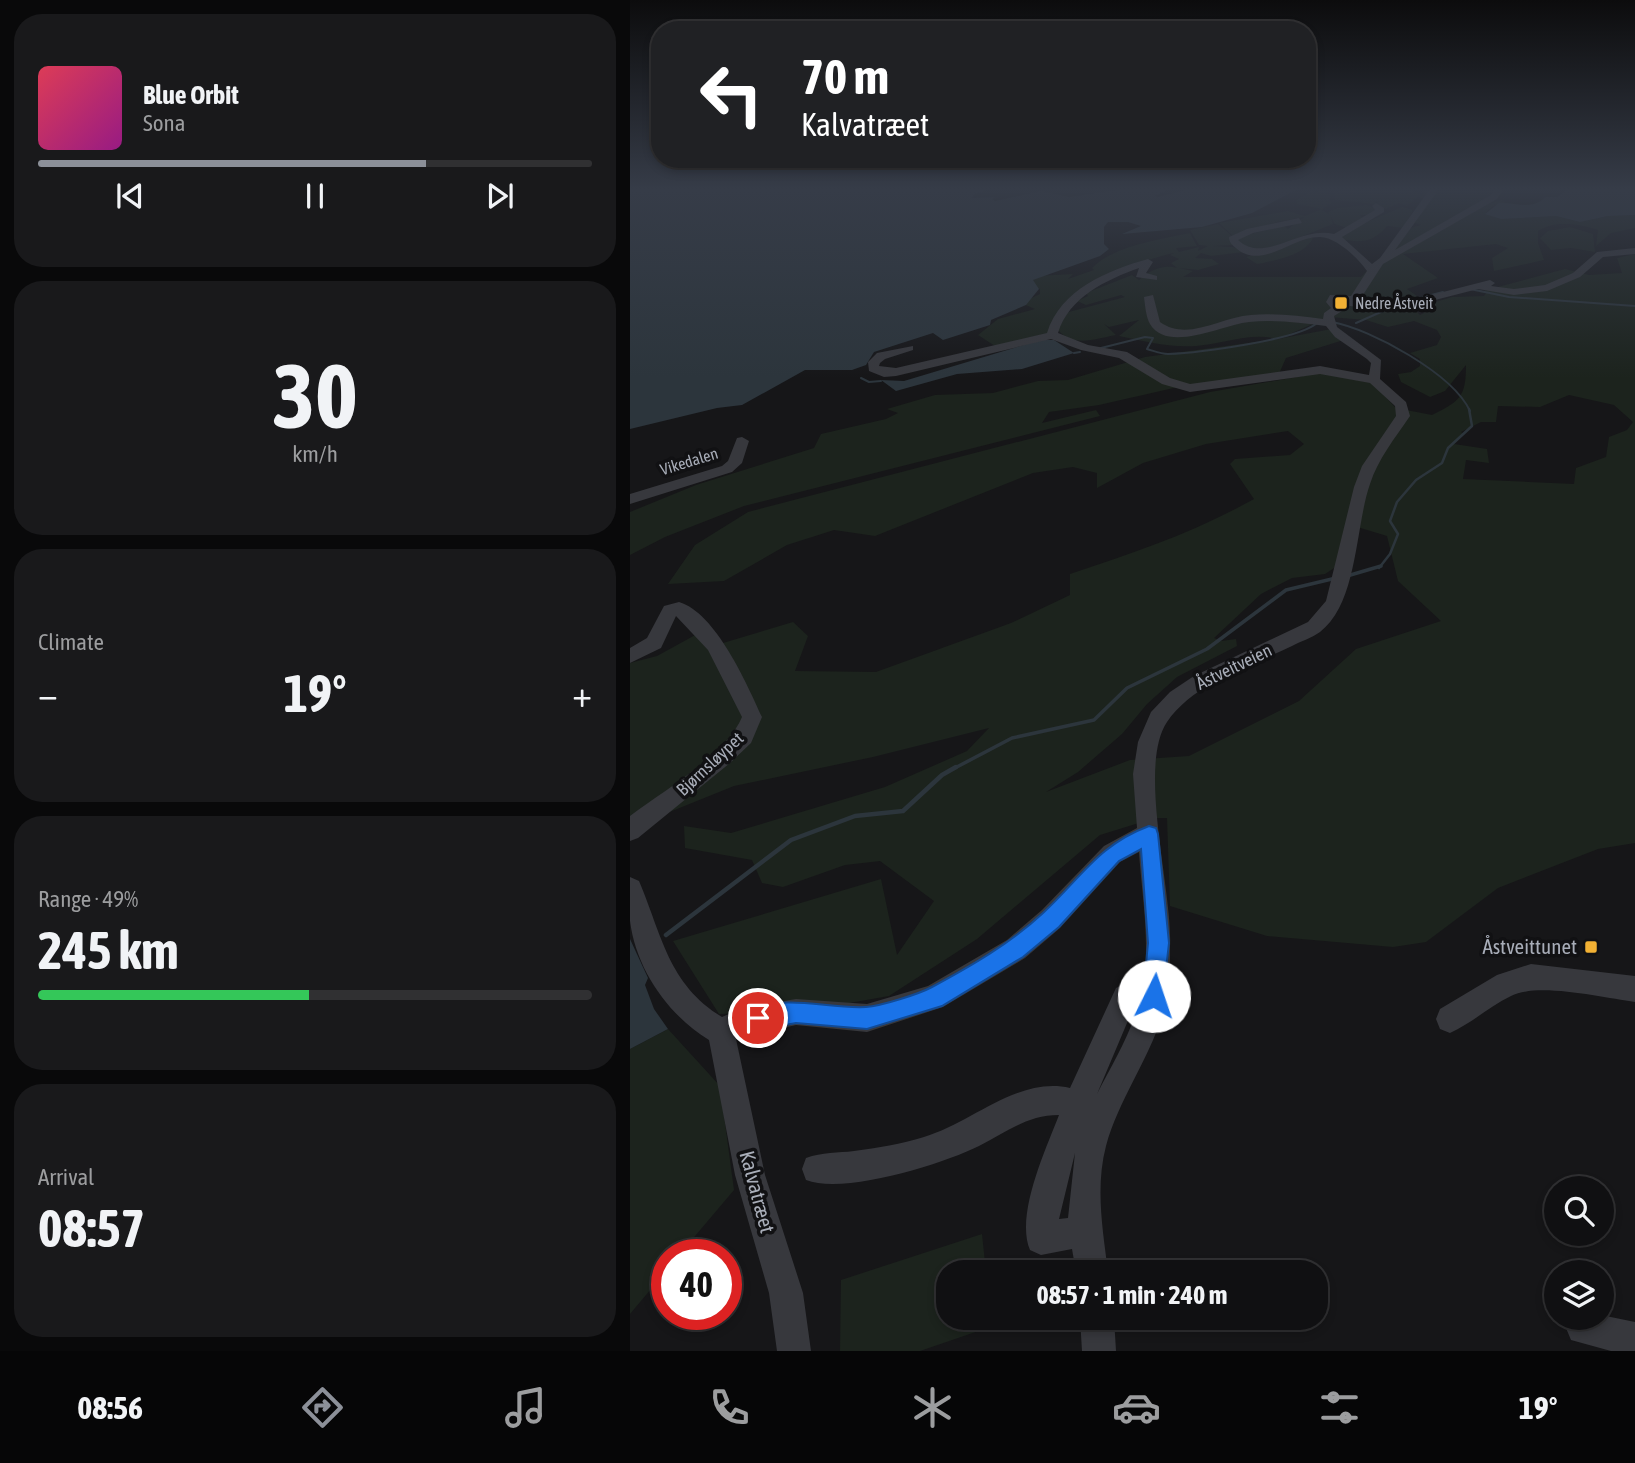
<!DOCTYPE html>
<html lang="en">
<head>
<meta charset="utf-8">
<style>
  :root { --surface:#101012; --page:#19191b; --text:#f1f3f6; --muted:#9c9d9f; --line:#303032; --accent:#8c9099 }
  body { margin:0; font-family:"Asap Condensed",sans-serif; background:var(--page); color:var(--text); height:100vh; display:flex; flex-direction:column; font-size:26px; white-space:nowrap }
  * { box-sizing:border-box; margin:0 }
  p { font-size:23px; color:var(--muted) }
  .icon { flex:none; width:38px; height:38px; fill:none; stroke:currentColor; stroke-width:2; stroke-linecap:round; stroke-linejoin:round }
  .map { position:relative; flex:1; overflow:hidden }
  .side { display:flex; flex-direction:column; gap:14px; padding:14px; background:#09090a; width:630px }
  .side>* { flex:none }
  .hud { position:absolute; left:21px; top:21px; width:665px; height:147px; border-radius:28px; box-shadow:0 4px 10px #0003,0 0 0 2px var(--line); background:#202124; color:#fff; overflow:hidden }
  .tools { position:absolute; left:914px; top:1176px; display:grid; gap:14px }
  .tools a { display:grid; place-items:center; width:70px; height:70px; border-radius:50%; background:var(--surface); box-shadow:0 4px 10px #0003,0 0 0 2px var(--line); font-size:35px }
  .speed { position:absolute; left:21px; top:1239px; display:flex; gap:14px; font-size:35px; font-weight:700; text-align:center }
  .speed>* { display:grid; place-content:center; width:91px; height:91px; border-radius:50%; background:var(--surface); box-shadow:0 4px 10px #0003,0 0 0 2px var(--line); line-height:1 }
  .speed .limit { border:10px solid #d22; background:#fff; color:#111 }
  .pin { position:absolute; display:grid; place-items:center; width:60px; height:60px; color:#fff; margin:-30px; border:4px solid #fff; border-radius:50%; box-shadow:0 2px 7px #0007 }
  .me { position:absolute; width:77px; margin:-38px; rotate:4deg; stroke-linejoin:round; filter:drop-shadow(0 0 5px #0008) }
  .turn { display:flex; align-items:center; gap:24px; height:147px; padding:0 35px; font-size:32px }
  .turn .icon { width:91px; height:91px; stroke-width:2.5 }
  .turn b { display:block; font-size:49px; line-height:60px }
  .big { font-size:52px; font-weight:700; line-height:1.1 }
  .side .tile { flex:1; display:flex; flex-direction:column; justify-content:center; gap:10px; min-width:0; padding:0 24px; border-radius:28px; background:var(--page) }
  .side .dial { align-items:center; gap:0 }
  .dial b { font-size:91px; line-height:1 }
  .song { display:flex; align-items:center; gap:21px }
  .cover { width:84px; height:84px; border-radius:10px; background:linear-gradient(135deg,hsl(350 70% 55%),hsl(310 70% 35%)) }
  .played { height:7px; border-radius:4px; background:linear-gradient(90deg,var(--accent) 70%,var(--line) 70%) }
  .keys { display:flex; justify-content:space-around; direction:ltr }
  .heat { display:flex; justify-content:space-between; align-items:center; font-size:38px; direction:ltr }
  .charge { height:10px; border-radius:5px; background:linear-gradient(90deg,#34c759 49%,var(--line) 0) }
  .trip { position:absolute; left:306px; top:1260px; width:392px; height:70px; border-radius:28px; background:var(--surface); box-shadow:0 4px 10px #0003,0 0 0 2px var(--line); font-weight:700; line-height:70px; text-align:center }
  .dock { display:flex; height:112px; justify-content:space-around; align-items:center; background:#060607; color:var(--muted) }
  .dock .icon { width:49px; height:49px }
  .dock .selected { color:var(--accent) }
  .dock b { font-size:32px; color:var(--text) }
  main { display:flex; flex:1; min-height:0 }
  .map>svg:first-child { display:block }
  .green { fill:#1c231d; fill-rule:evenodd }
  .water { fill:#2c353c }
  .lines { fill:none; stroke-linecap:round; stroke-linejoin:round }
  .stream-far3 { stroke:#2c353c; stroke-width:2 }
  .stream-far2 { stroke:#2c353c; stroke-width:2.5 }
  .stream-far1 { stroke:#2c353c; stroke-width:3.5 }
  .stream { stroke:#2c353c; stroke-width:4.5 }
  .minor { fill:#37383d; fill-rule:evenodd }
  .route { fill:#1a73e8; stroke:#114b97; stroke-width:2 }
  .poi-dot { fill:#f2b134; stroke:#111113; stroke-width:2.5 }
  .labels { text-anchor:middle; stroke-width:7; stroke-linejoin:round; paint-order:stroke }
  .far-poi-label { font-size:16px; fill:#a8adb8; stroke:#111113; text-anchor:start }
  .far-street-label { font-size:16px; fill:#a8adb8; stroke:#111113 }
  .street-label { font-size:18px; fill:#a8adb8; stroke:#111113 }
  .near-poi-label { font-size:21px; fill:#a8adb8; stroke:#111113; text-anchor:end }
  .near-street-label { font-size:21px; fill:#a8adb8; stroke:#111113 }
</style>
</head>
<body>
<main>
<section class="side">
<div class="tile">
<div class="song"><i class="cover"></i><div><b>Blue Orbit</b><p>Sona</p></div></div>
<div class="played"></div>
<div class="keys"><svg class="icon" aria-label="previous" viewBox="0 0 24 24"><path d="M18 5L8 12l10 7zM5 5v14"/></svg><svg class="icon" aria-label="pause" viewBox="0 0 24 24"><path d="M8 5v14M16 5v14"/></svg><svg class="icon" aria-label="next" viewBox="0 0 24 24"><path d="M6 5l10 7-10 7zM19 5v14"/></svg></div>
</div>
<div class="tile dial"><b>30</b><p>km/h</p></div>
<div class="tile"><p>Climate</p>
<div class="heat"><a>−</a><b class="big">19°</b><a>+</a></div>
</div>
<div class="tile"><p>Range · 49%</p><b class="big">245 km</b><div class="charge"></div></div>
<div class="tile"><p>Arrival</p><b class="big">08:57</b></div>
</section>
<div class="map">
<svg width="1005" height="1351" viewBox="0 0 1005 1351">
  <rect width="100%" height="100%" fill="#161618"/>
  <path class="green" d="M683,189H707L696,193L702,195L699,200L701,203L692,210L700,215L703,224L668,238H683C674,256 646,260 627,264L616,257L635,252L607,245V237L654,226L658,229L674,217L647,222L603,236L589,223L658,211L675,216L692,209L667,204L666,200L681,191L689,193Z
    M722,189H787L783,192L794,196L791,193L797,190L789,189H803L794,198L787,197L777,206L769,203L756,209L746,204L749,200L744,204L705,200L703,192Z
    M806,189H867L861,196L841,208L873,200L877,203L863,206L855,213L871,219L926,216L950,222L978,216L1005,215V228L981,233L966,246L968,230C949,224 926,220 908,231V243L914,260L864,271L862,258L878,248L866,244L773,254L808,278L777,289L787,296L786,311L790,315L800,310L795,305L822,297L854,296L856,293L849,292L935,269L959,275L992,273L987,258L1005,254V843L968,849L868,888L796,942L763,947L637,936L540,906L537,818H525L470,835L347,939L259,996L168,1012L89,1014L43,941L251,879L267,955L304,901L250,861L215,865L153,887L132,883L122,860L55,848L54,826L101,833L255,787L337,751L359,728L243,757L104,786L0,828V663L27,656L78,628L93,643L163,622L178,636L165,671L246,672L381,623L440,595V574C504,553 565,532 624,499L600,464L605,459L660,455L674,444L658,431L576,444L513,463L467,488V473L443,467L403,473L245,536L204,530L157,545L94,581L38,584L65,545L118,512L580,392L690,373L742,383L766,408L802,415C830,401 836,397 836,365L815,391L800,397L771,382L768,374L781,372L790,366V359L780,353L807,345L811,337L807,330L784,321L758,327L736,320L699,317L648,339L707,328L720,338L656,358L648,376L573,389L548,387L469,405L419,412L412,423L466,410L470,416L114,506L35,537L0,555V512L66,485L184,448L191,434L256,419L268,413L257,409L305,395L363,393L408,381L438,380L515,357L648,339C619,332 595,344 566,346C538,348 515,341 489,336L509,320L479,327L474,324L486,335C464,339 440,349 425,326L435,313L495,297L491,295L456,305L447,301L458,296L456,293L502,275L509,280C519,271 533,264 547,268L541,263L549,259L540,255L544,253C506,261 427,291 419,333L365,346L348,335L368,319L405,309L391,303L410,294V289L395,283L402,282L405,276L443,274L438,279L464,270L462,268C485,245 528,240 560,233L567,246L546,248L549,252L569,247L568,251L578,246L569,245L560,230L588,224L602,236L604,245L583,246L603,247L614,252L581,256L571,253L565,258L582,259L589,264L568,270L549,268L563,271L553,277H731L780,228L791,225L783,222L786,211L797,198H802L798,197ZM939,395L984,405L1003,422L997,430L979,437L976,457L946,468L944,484L833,479L836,460L859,463L857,449L824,444L834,434L831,432L851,422H866L868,406L910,407ZM724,526L757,536L768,581L811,621L726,649L669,701L559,756L500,760L416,792L448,772L492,734L517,704L547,677L607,646L606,639L591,641L584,638L631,594L662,578L695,574L712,563L726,530Z
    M736,205L747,209L737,215H730L734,220L717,228L705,224L698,212L708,208Z
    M772,207L783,210L774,228L757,226C743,243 730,243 710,239L716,231Z
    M940,227L963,234L965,252L941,248L921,250L910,238L918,231Z
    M38,1029L90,1086L104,1190L49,1255H37V1270L0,1314V1049Z
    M352,1234L356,1272H318V1318H360V1327L290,1351H210L211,1280Z"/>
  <path class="water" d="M0,189H361L344,194L342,198L366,197L362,199L365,201L411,191L439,197L495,189H540L525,196L528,197L560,189H668L622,213L572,227L492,234L511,226L498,222H478L474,227V244L479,249L470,256L403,280L409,289L396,305L361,320L360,325L313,340L303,333L244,352L236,365L222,370H175L112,405L87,408L0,429Z
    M938,189H1005V215L978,216L950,222L926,216L871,219L855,214L869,203C886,202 902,211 915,197H927Z
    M410,340H424L444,353L392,369L327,374L266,391L251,380L274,381Z
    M0,939L18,978L15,985L24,1009L38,1029L0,1049Z"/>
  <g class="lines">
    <path class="stream-far3" d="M840,289L879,297L1005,306
      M774,302L813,292
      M702,322C741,329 823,374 840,411
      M726,323L760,308
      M471,348L515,337L523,338L517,349C524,351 531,354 538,354C567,353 668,340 687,323
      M444,353L450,352
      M231,378L239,382L251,381"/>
    <path class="stream-far2" d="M749,568L760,554L768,534L760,521L767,502L786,480L812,463L818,448L842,426L839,409"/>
    <path class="stream-far1" d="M717,576L751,566
      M323,769L382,738L464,720L497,688L577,649L656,590L706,578"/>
    <path class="stream" d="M36,935L161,840L225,816L273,811L312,775L326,767"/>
    <path class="minor" d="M800,189H809L765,250L861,195L865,189H873L867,199L753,264L729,301L762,305L860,280L865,283L861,286L884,289L915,285L943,273L967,252L1005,248V254L973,257L950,277L917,291L884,295L848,289L762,311L720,306L704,316L707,327L751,360L750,379L776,402L780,416C765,438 748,459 740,484C725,527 728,603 690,632C682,638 671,641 662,646C621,666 563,683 537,722C507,767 543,891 540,947C540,963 540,979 537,995C528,1048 490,1094 476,1146C465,1188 473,1231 478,1272H446L442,1249L411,1255L400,1250C385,1215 416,1149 429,1115C397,1115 377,1132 349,1146C313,1164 214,1195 176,1180L172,1169L176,1158C192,1152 208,1153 224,1151C248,1148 271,1144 294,1137C342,1123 388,1076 440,1088L486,988L495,984L504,988L508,997L467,1094C483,1063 503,1030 511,996C522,950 512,898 509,852L490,862L430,928L395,958L313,1007L237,1032L166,1025L106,1039L135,1175L173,1293L181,1351H147L139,1293L105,1175L79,1040C38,1015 6,969 0,921C0,907 0,891 0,877L9,881C32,935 38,984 92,1017L113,1008L166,999L237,1004L298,986L377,940L412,910L474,846L507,828L503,774L508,742L521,712L540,692L564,676L678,622L696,601L724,487L732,466L766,416L765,406L740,383L690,374L560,392L532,384L489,358L451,350L421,339L266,376L254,377L239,371L238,362L247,353L283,346V350L255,359L250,363L249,366L266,368L417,333C430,290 478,270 518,259L523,262L516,273L527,276V280L506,277L509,268C476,280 439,297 428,333L458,345L497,352L540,378L560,384L690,366L739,375L741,363L737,359L705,337L696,326C671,323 644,319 619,322C594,324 538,354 520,324C516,317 515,305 514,297L523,295L530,322C558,342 590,317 621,315C644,313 669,316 693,319L694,313L701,308L696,302L700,295L721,296L737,271C728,258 706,237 690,237C663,236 633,270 607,249C602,245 599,242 599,237L617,229L669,218L672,223L623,233L608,240C635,265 669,225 704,234L745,210L742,206L746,203L754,208V212L712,237L742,264L750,258ZM445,1153L438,1218L429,1219Z
      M112,437L119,441L112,463L102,472L0,504V494L92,466L98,461L107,438Z
      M49,602C86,613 117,684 132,717L121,743L100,763L8,838L0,841V816C33,791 97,754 112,717L78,650L46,616L31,648L0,663V648L17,638L34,606Z
      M901,964L1005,976V1002C973,998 909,982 881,996C860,1006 842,1023 820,1033L810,1029L806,1019L810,1009L867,975Z
      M971,1315L1005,1322V1351H981L941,1340L936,1328L940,1318H971Z
      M450,1318H484L486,1351H452Z"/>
  </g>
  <linearGradient id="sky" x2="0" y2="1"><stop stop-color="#0c0c0d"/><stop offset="0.5" stop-color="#363c48"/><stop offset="1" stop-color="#363c48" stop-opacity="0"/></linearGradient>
  <rect width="1005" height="378" fill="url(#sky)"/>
  <path class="route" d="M519,826L526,828L528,834L539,943L532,1004L524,1007L517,1004L513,996L518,943L511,849L489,861L429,927L393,957L312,1006L237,1029L166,1023L128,1030L120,1026L117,1018L120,1010C159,994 196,1009 236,1007C251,1006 289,994 302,987C341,966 381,943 413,913C451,878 468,845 519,826Z"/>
  <g class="poi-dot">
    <rect x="704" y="296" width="14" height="14" rx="3.5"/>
    <rect x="954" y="940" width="14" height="14" rx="3.5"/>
  </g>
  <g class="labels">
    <g class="far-poi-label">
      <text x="725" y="309">Nedre Åstveit</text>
    </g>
    <g class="far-street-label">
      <text transform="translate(59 461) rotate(-17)" y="6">Vikedalen</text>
    </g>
    <g class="street-label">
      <text transform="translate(604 667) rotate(-26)" y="6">Åstveitveien</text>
      <text transform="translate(80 764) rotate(-43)" y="6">Bjørnsløypet</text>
    </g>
    <g class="near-poi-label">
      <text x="947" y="954">Åstveittunet</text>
    </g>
    <g class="near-street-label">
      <text transform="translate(127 1192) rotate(75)" y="7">Kalvatræet</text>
    </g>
  </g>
</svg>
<div class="tools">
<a><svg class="icon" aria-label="search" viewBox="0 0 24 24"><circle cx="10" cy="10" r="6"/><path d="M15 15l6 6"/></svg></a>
<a><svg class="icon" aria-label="layers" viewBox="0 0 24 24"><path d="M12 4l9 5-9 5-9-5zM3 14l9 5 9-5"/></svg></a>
</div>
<div class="speed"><div class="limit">40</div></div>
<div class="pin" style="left:128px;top:1018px;background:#d93025"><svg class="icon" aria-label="arrive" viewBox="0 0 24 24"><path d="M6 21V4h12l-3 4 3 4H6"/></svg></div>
<svg class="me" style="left:524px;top:996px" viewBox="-20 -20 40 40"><circle r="19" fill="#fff"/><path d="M0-13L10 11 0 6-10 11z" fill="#1a73e8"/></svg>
<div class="trip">08:57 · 1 min · 240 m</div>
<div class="hud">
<div class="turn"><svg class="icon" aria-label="left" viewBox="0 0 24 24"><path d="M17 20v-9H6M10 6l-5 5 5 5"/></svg><div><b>70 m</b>Kalvatræet</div></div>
</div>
</div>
</main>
<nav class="dock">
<b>08:56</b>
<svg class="icon selected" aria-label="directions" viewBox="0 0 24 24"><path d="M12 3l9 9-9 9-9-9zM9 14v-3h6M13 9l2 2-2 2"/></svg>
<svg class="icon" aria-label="music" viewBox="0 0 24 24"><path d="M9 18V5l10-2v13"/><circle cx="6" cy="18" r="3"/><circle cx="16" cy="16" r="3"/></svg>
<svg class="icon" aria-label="phone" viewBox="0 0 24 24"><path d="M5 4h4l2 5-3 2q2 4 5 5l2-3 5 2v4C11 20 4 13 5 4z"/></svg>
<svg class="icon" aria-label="climate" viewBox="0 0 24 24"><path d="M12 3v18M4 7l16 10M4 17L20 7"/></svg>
<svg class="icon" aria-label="car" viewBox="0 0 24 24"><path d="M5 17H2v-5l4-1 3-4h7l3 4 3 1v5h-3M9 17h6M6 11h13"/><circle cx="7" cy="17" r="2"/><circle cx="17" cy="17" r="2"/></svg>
<svg class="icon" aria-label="filters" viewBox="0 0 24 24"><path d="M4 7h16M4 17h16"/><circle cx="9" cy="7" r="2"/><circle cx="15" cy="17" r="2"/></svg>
<b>19°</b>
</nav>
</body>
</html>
